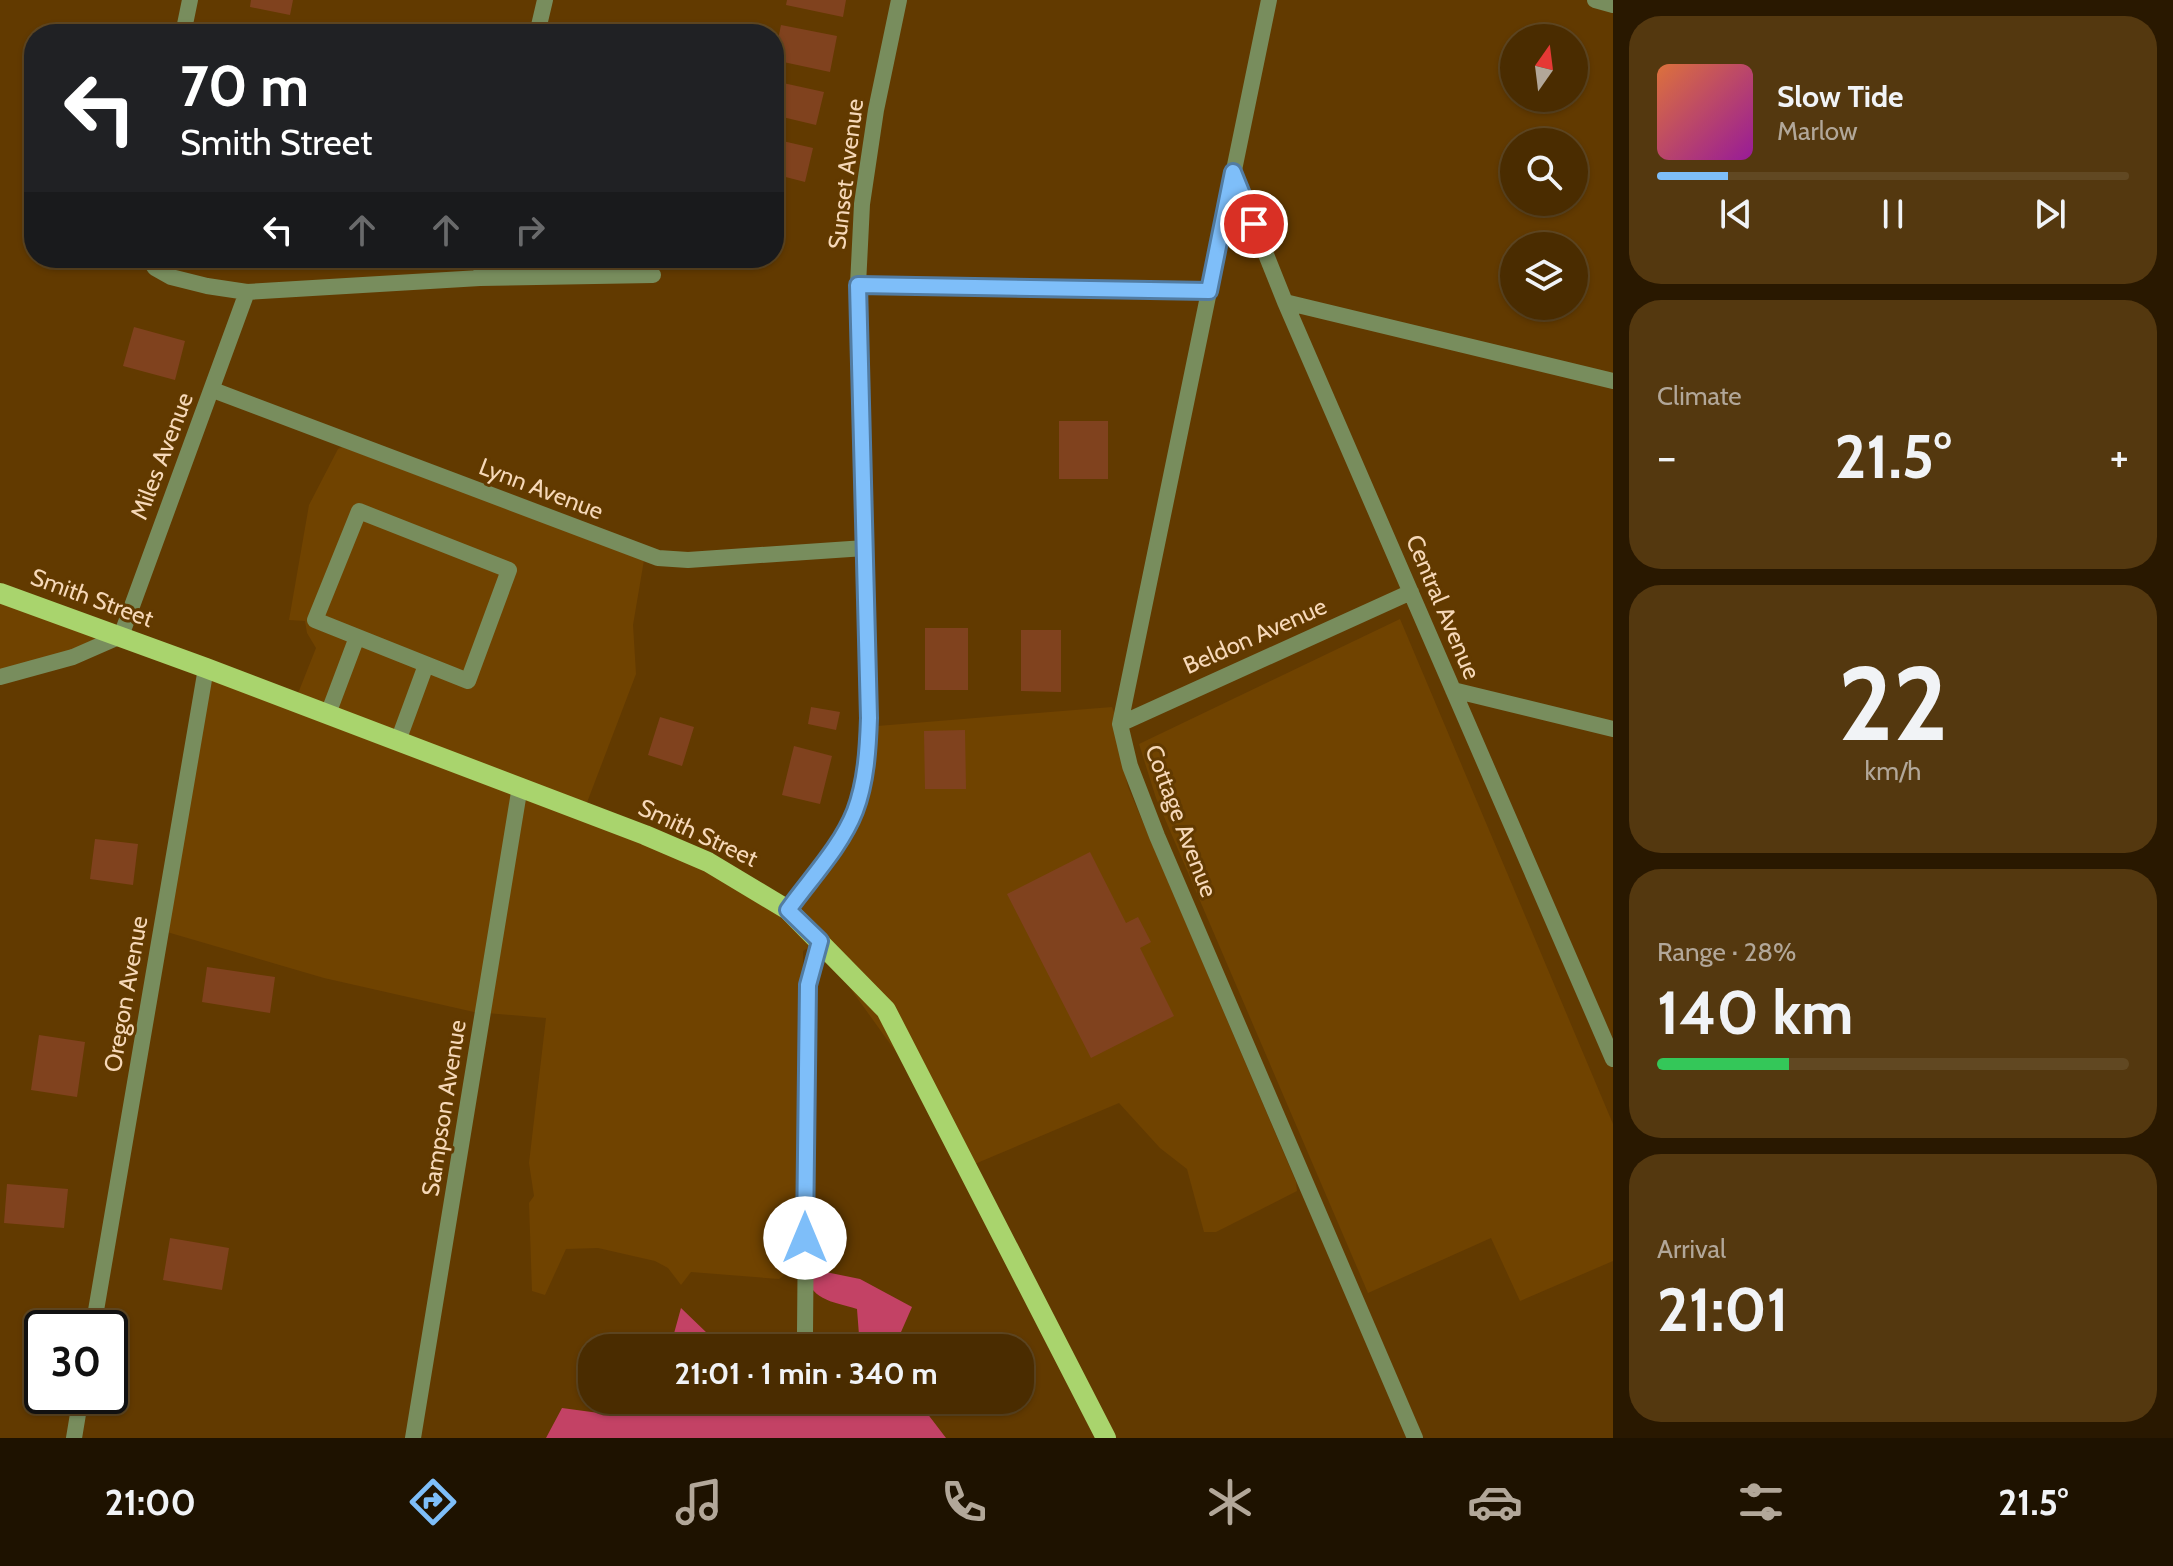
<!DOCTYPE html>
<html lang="en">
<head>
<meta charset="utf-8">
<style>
  :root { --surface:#4a2c00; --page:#54380f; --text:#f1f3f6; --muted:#b2a799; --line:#614822; --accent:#7ebef9 }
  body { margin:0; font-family:Cabin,sans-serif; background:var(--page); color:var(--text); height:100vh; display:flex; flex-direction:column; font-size:30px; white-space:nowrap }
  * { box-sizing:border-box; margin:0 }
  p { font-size:26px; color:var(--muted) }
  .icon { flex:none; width:44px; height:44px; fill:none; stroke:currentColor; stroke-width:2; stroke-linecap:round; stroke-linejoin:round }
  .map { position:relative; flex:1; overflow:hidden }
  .panel { display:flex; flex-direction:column; gap:16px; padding:16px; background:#291800; width:560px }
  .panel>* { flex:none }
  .banner { position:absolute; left:24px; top:24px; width:760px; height:244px; border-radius:32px; box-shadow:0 2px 6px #0004,0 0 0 2px var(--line); background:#202124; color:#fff; overflow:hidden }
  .needle { width:52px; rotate:14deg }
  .buttons { position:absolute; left:1500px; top:24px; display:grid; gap:16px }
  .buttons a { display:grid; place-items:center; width:88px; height:88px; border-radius:50%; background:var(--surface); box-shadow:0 2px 6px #0004,0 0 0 2px var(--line); font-size:40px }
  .speed { position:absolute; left:24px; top:1310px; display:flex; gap:16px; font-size:40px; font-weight:700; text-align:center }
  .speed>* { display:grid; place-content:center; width:104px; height:104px; border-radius:50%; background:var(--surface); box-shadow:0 2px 6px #0004,0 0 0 2px var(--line); line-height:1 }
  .speed .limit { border:4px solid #111; border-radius:12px; background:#fff; color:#111 }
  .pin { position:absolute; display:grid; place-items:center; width:68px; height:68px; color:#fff; margin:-34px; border:4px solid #fff; border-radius:50%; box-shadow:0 2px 8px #0007 }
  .me { position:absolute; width:88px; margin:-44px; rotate:0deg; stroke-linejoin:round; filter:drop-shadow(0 0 6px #0008) }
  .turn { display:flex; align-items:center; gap:28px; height:168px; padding:0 24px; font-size:36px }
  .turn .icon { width:104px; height:104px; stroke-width:2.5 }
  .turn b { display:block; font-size:56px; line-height:68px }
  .lanes { display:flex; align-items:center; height:76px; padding:0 24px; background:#0003; justify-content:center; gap:40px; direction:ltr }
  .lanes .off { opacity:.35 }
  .big { font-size:60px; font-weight:700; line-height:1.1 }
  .panel .widget { flex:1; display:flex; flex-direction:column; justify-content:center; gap:12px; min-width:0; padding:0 28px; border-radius:32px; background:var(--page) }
  .panel .dial { align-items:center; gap:0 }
  .dial b { font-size:104px; line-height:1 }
  .song { display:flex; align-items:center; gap:24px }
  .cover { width:96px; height:96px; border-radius:12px; background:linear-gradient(135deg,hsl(20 70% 55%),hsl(300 70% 35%)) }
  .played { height:8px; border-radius:4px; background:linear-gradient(90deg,var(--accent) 15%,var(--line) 15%) }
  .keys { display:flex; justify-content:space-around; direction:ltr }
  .heat { display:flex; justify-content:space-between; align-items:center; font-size:44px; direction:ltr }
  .charge { height:12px; border-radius:6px; background:linear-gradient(90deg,#34c759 28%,var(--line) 0) }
  .trip { position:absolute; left:578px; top:1334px; width:456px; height:80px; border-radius:32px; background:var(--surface); box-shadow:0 2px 6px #0004,0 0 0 2px var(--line); font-weight:700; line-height:80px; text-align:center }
  .tabs { display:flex; height:128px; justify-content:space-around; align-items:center; background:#1e1200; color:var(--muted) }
  .tabs .icon { width:56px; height:56px }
  .tabs .on { color:var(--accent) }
  .tabs b { font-size:36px; color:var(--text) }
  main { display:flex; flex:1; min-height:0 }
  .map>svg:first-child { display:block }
  .built { fill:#704300 }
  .forest { fill:#c34265 }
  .building { fill:#80421e }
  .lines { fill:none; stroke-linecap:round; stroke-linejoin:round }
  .lane { stroke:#788d5d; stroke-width:16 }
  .street { stroke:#788d5d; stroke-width:16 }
  .primary { stroke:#a9d46d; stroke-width:20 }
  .route-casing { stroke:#527ca2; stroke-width:20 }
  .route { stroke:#7ebef9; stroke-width:14 }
  .labels { text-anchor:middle; stroke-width:6; stroke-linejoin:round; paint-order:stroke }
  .street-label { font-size:24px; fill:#f6d8b8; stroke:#623a00 }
</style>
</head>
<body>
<main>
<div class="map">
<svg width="1613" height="1438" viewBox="0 0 1613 1438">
  <rect width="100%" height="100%" fill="#623a00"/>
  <path class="built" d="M342,447L644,560L633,625L636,674L583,813L717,873L787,918L844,823L865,727L1112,707L1120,728L1118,741L1128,787L1296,1182L1297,1191L1216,1232H1204L1187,1169L1160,1148L1119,1103L970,1166L924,1091L845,981L811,946L803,951L804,1261L779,1279L691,1272L681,1285L668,1268L655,1261L598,1248L566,1249L545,1295L532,1291L529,1203L534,1196L529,1163L546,1018L474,1012L324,978L160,930L209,677L293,706L316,648L307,633L305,621L289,620L309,505L338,449Z
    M0,599L101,637L0,681Z
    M1400,619L1613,1124V1261L1520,1301L1491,1238L1368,1293L1156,798L1139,744Z"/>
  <path class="forest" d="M806,1268L860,1279L912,1307L894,1348H860L857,1309C831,1301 807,1300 806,1268Z
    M681,1308L708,1334L761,1344L763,1348H670Z
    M653,1400H802L814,1404L830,1400H917L946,1438H546L562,1408L621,1416L645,1410Z"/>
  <path class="building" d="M251,0H293L290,15L250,7Z
    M787,0H846L843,17L786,5Z
    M781,25L837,36L830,72L774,60Z
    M774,81L824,92L816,125L774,115Z
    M774,139L813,148L805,182L774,174Z
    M134,327L185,341L175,380L123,366Z
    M1059,421H1108V479H1059Z
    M925,628H968V690H925Z
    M1021,630H1061V692L1021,691Z
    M811,707L840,712L836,730L808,724Z
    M660,717L694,727L682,766L648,755Z
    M965,730L966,789H925L924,731Z
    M794,746L832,756L820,804L782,795Z
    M95,839L138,844L133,885L90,879Z
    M1090,852L1126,923L1138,917L1151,942L1140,948L1174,1016L1091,1058L1007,894Z
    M207,967L275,977L270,1013L202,1002Z
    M39,1035L85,1042L77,1097L31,1090Z
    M7,1184L68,1189L64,1228L4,1223Z
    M170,1238L229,1248L222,1290L163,1280Z"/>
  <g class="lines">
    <path class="lane" d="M359,511L509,570L468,681L315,620Z
      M328,714L357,637
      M398,741L426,665"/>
    <path class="street" d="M1269,0L1120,724L1130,766L1157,836L1415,1438
      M1595,0L1613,5
      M183,34L190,0
      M537,34L545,0
      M1233,172L1285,302L1613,1059
      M148,258L155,268L171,277L207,286L247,292L480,278L653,275
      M480,278L484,258
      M858,285L1209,291
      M1285,302L1613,381
      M213,390L658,558L688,560L865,548
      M0,677L73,657L121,636L247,292
      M1453,690L1613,729
      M1120,724L1411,592
      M788,910C810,879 841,847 855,811C866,782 868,749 869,718L858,285L862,204L876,110L899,0
      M93,1328L206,668
      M805,1333L808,985L820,941
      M74,1438L81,1396
      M413,1438L520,786"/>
    <path class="primary" d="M0,593L206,668L645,835L708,862L788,910L886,1010L1106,1438"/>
  </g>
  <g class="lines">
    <defs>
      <path id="route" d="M805,1238L808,985L820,941L788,910C810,879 841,847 855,811C866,782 868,749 869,718L858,285L1209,291L1233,172L1254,224"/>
    </defs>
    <use href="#route" class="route-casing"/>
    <use href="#route" class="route"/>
  </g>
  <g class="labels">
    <g class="street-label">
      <text transform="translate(846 174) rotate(-83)" y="8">Sunset Avenue</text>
      <text transform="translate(162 456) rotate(-69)" y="8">Miles Avenue</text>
      <text transform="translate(541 489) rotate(21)" y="8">Lynn Avenue</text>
      <text transform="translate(92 598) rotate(20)" y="8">Smith Street</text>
      <text transform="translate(1443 607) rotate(67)" y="8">Central Avenue</text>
      <text transform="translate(1255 636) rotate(-24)" y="8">Beldon Avenue</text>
      <text transform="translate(1181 821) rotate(69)" y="8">Cottage Avenue</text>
      <text transform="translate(698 833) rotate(25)" y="8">Smith Street</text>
      <text transform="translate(126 994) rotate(-80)" y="8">Oregon Avenue</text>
      <text transform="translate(444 1108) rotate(-81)" y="8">Sampson Avenue</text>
    </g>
  </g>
</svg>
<div class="buttons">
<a><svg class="needle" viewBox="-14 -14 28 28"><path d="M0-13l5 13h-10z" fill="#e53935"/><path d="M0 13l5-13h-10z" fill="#b2a799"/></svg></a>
<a><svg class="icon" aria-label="search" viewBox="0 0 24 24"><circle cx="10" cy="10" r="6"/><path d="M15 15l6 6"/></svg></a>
<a><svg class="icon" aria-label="layers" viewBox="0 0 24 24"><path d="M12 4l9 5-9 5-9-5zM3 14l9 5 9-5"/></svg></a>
</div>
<div class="speed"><div class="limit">30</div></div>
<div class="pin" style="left:1254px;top:224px;background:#d93025"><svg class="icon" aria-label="arrive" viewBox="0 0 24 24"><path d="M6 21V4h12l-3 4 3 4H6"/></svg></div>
<svg class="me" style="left:805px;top:1238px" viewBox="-20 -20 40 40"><circle r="19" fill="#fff"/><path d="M0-13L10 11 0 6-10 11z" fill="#7ebef9"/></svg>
<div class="trip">21:01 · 1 min · 340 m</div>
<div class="banner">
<div class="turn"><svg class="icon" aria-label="left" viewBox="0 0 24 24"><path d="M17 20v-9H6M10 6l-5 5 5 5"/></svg><div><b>70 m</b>Smith Street</div></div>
<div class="lanes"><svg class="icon" aria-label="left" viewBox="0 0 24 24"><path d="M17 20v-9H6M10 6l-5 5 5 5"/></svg><svg class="icon off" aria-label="ahead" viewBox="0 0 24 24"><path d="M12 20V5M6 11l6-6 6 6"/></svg><svg class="icon off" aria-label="ahead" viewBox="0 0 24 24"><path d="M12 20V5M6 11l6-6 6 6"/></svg><svg class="icon off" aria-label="right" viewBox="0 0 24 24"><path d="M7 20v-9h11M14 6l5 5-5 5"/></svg></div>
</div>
</div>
<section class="panel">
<div class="widget">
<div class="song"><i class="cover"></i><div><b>Slow Tide</b><p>Marlow</p></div></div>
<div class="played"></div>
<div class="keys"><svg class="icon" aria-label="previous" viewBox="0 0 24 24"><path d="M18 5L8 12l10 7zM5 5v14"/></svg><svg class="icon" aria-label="pause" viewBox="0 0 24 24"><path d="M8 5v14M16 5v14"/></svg><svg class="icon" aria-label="next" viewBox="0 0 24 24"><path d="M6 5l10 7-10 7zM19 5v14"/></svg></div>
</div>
<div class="widget"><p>Climate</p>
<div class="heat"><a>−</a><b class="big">21.5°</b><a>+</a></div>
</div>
<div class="widget dial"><b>22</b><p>km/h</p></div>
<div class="widget"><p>Range · 28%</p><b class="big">140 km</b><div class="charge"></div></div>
<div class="widget"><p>Arrival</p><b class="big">21:01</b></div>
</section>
</main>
<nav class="tabs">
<b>21:00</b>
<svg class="icon on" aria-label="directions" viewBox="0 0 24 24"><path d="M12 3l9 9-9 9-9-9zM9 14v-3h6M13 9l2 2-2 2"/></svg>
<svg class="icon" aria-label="music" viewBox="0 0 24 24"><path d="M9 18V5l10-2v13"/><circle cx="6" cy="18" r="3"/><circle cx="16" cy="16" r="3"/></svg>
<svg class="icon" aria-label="phone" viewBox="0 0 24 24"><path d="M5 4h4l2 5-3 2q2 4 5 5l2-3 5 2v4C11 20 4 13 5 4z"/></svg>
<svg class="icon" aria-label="climate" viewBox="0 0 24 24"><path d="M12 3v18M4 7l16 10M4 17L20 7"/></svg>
<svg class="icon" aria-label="car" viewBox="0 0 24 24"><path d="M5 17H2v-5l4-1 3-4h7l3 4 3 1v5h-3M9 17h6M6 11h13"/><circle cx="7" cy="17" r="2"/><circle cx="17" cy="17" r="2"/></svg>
<svg class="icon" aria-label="filters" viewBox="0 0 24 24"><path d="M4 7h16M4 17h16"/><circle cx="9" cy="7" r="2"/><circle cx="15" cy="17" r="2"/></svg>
<b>21.5°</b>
</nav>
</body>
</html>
